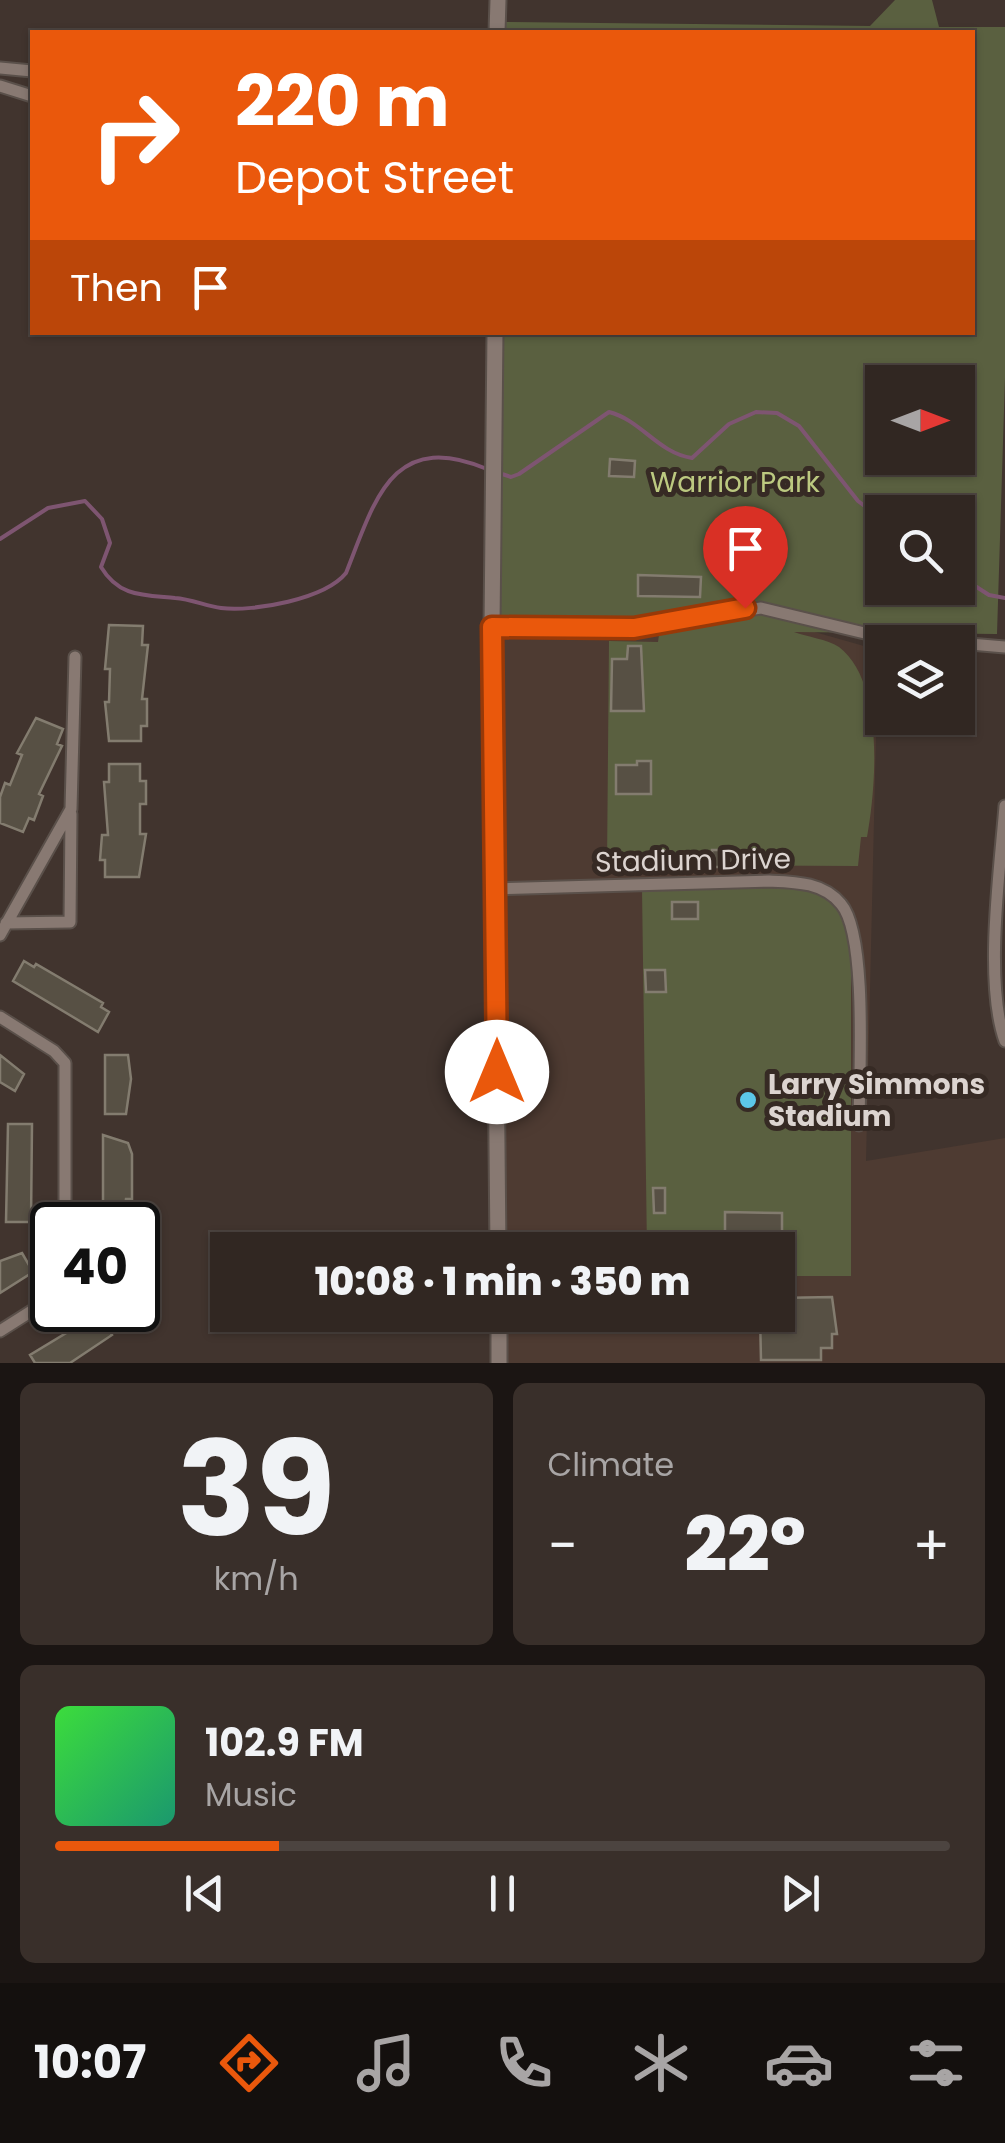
<!DOCTYPE html>
<html lang="en">
<head>
<meta charset="utf-8">
<style>
  :root { --surface:#312722; --page:#392f2a; --text:#f1f3f6; --muted:#a8a5a5; --line:#4c4440; --accent:#ea580c }
  body { margin:0; font-family:Poppins,sans-serif; background:var(--page); color:var(--text); height:100vh; display:flex; flex-direction:column; font-size:38px; white-space:nowrap }
  * { box-sizing:border-box; margin:0 }
  p { font-size:32px; color:var(--muted) }
  .icon { flex:none; width:55px; height:55px; fill:none; stroke:currentColor; stroke-width:2; stroke-linecap:round; stroke-linejoin:round }
  .map { position:relative; height:1363px; overflow:hidden }
  .side { display:flex; flex-direction:column; gap:20px; padding:20px; background:#1b1513; flex:1 }
  .side>* { flex:none }
  .banner { position:absolute; left:30px; top:30px; width:945px; height:305px; border-radius:0px; box-shadow:0 2px 8px #0004,0 0 0 2px var(--line); background:#ea580c; color:#fff; overflow:hidden }
  .needle { width:65px; rotate:90deg }
  .controls { position:absolute; left:865px; top:365px; display:grid; gap:20px }
  .controls a { display:grid; place-items:center; width:110px; height:110px; border-radius:0px; background:var(--surface); box-shadow:0 2px 8px #0004,0 0 0 2px var(--line); font-size:50px }
  .speed { position:absolute; left:30px; top:1202px; display:flex; gap:20px; font-size:50px; font-weight:700; text-align:center }
  .speed>* { display:grid; place-content:center; width:130px; height:130px; border-radius:50%; background:var(--surface); box-shadow:0 2px 8px #0004,0 0 0 2px var(--line); line-height:1 }
  .speed .limit { border:5px solid #111; border-radius:15px; background:#fff; color:#111 }
  .pin { position:absolute; display:grid; place-items:center; width:85px; height:85px; color:#fff; margin:-102px -42px; border-radius:50% 50% 50% 0; rotate:-45deg; box-shadow:0 0 10px #0007 }
  .pin .icon { rotate:45deg }
  .me { position:absolute; width:110px; margin:-55px; rotate:0deg; stroke-linejoin:round; filter:drop-shadow(0 0 8px #0008) }
  .turn { display:flex; align-items:center; gap:35px; height:210px; padding:0 40px; font-size:45px }
  .turn .icon { width:130px; height:130px; stroke-width:2.5 }
  .turn b { display:block; font-size:70px; line-height:85px }
  .then { display:flex; align-items:center; height:95px; padding:0 40px; background:#0003; gap:20px; font-size:38px }
  .big { font-size:75px; font-weight:800; line-height:1.1 }
  .side .card { flex:1; display:flex; flex-direction:column; justify-content:center; gap:15px; min-width:0; padding:0 35px; border-radius:15px; background:var(--page) }
  .side .dial { align-items:center; gap:0 }
  .dial b { font-size:130px; line-height:1 }
  .song { display:flex; align-items:center; gap:30px }
  .cover { width:120px; height:120px; border-radius:15px; background:linear-gradient(135deg,hsl(120 70% 55%),hsl(160 70% 35%)) }
  .played { height:10px; border-radius:5px; background:linear-gradient(90deg,var(--accent) 25%,var(--line) 25%) }
  .keys { display:flex; justify-content:space-around; direction:ltr }
  .heat { display:flex; justify-content:space-between; align-items:center; font-size:55px; direction:ltr }
  .side .tiles { flex:1; display:grid; gap:20px; grid-template-columns:1fr 1fr }
  .card:last-child { grid-column:span 2 }
  .trip { position:absolute; left:210px; top:1232px; width:585px; height:100px; border-radius:0px; background:var(--surface); box-shadow:0 2px 8px #0004,0 0 0 2px var(--line); font-weight:800; line-height:100px; text-align:center }
  .tabs { display:flex; height:160px; justify-content:space-around; align-items:center; background:#14100e; color:var(--muted) }
  .tabs .icon { width:70px; height:70px }
  .tabs .current { color:var(--accent) }
  .tabs b { font-size:45px; color:var(--text) }
  .map>svg:first-child { display:block }
  .built { fill:#4e3b32 }
  .green { fill:#5a6040; fill-rule:evenodd }
  .lines { fill:none; stroke-linecap:round; stroke-linejoin:round }
  .stream { stroke:#7e5571; stroke-width:4 }
  .building { fill:#575044; stroke:#837c6f; stroke-width:2.5 }
  .minor-casing { stroke:#5a504a; stroke-width:15 }
  .tertiary-casing { stroke:#5a504a; stroke-width:19 }
  .minor { stroke:#887972; stroke-width:11 }
  .tertiary { stroke:#887972; stroke-width:15 }
  .route-casing { stroke:#983908; stroke-width:25 }
  .route { stroke:#ea580c; stroke-width:18 }
  .poi-dot { fill:#5cc7e8; stroke:#362a24; stroke-width:4 }
  .labels { text-anchor:middle; stroke-width:10; stroke-linejoin:round; paint-order:stroke }
  .park-label { font-size:28px; fill:#bcc980; stroke:#362a24 }
  .street-label { font-size:28px; fill:#dcd4d0; stroke:#362a24 }
  .poi-label { font-size:28px; font-weight:bold; fill:#dcd4d0; stroke:#362a24; text-anchor:start }
</style>
</head>
<body>
<div class="map">
<svg width="1005" height="1363" viewBox="0 0 1005 1363">
  <rect width="100%" height="100%" fill="#41342e"/>
  <path class="built" d="M783,623L878,650L866,1161L1005,1138V1363H499V1315H778V1250H498L492,627Z"/>
  <path class="green" d="M895,0H932L939,27H1005V378L997,634L794,632C807,637 827,639 839,647C885,682 876,788 867,837H861L858,866L607,865L609,641L658,642L659,635L678,631L492,627L499,333L972,332V32H506V22L870,26ZM882,382H958V458H882ZM882,512H958V588H882Z
    M796,888C838,894 841,911 851,949V1276H778V1250H647L642,889Z"/>
  <g class="lines">
    <path class="stream" d="M496,472L511,477L519,474L609,412C641,420 658,453 692,458L729,424L756,412L777,413L799,426L858,501L882,519
      M0,539L48,508L85,501L102,519L110,543L101,567C119,597 143,595 175,598C191,599 206,606 221,608C254,612 325,599 346,573C375,500 392,429 487,469
      M958,575L989,595L1005,598"/>
  </g>
  <path class="building" d="M610,459L635,461L634,477L609,476Z
    M638,575L701,577L700,597L638,596Z
    M109,625L143,626L142,645H148L142,699H147V726H141V741H109L105,702H109L110,669H105Z
    M628,646H641L644,711H611L612,659H627Z
    M36,718L63,729L57,744L62,746L39,794L43,796L34,820L29,818L23,832L0,823V797L5,783L10,785L22,755L17,753Z
    M637,761H651V794H616V765H637Z
    M109,764H140V781H146V804H140V834H146L139,877H105V860H100L102,835H108L104,782H109Z
    M712,850H739V867H712Z
    M672,902H698V919H672Z
    M24,961L34,967L36,964L103,1003L101,1007L109,1012L98,1032L13,981Z
    M645,970H665L666,992H646Z
    M0,1055L24,1074L15,1091L0,1082Z
    M105,1055H128L131,1079L126,1114H105Z
    M8,1124H32L31,1222H6Z
    M103,1135L128,1143L132,1154V1199H126L125,1208H113V1214H103Z
    M653,1188H665V1213H654Z
    M725,1212L782,1213V1236L725,1235Z
    M22,1253L33,1272L0,1293V1261Z
    M832,1297L837,1334H832V1348H821V1360H761L760,1315H778V1298Z
    M104,1322L112,1335L70,1363H35L30,1355L68,1332L83,1327L85,1331Z"/>
  <g class="lines">
    <defs>
      <path id="minor" d="M0,68L32,71
        M0,86L32,96
        M492,627L611,630L761,608L877,636L1005,647
        M1005,806C1000,870 984,982 1005,1041
        M495,889L769,881C795,882 823,882 841,904C868,935 859,1080 859,1125
        M6,923L70,922L71,814
        M0,935L71,809L75,657
        M0,1017L54,1051L65,1063V1225
        M0,1331L52,1298"/>
      <path id="tertiary" d="M497,32L498,0
        M495,332L492,627L498,1250
        M499,1315V1363"/>
    </defs>
    <use href="#minor" class="minor-casing"/>
    <use href="#tertiary" class="tertiary-casing"/>
    <use href="#minor" class="minor"/>
    <use href="#tertiary" class="tertiary"/>
  </g>
  <g class="lines">
    <defs>
      <path id="route" d="M497,1072L492,627L634,628L745,608"/>
    </defs>
    <use href="#route" class="route-casing"/>
    <use href="#route" class="route"/>
  </g>
  <circle class="poi-dot" cx="748" cy="1100" r="10"/>
  <g class="labels">
    <g class="park-label">
      <text x="735" y="492">Warrior Park</text>
    </g>
    <g class="street-label">
      <text transform="translate(693 860) rotate(-1)" y="10">Stadium Drive</text>
    </g>
    <g class="poi-label">
      <text x="768" y="1094">Larry Simmons<tspan x="768" dy="32">Stadium</tspan></text>
    </g>
  </g>
</svg>
<div class="controls">
<a><svg class="needle" viewBox="-14 -14 28 28"><path d="M0-13l5 13h-10z" fill="#e53935"/><path d="M0 13l5-13h-10z" fill="#a8a5a5"/></svg></a>
<a><svg class="icon" aria-label="search" viewBox="0 0 24 24"><circle cx="10" cy="10" r="6"/><path d="M15 15l6 6"/></svg></a>
<a><svg class="icon" aria-label="layers" viewBox="0 0 24 24"><path d="M12 4l9 5-9 5-9-5zM3 14l9 5 9-5"/></svg></a>
</div>
<div class="speed"><div class="limit">40</div></div>
<div class="pin" style="left:745px;top:608px;background:#d93025"><svg class="icon" aria-label="arrive" viewBox="0 0 24 24"><path d="M6 21V4h12l-3 4 3 4H6"/></svg></div>
<svg class="me" style="left:497px;top:1072px" viewBox="-20 -20 40 40"><circle r="19" fill="#fff"/><path d="M0-13L10 11 0 6-10 11z" fill="#ea580c"/></svg>
<div class="trip">10:08 · 1 min · 350 m</div>
<div class="banner">
<div class="turn"><svg class="icon" aria-label="right" viewBox="0 0 24 24"><path d="M7 20v-9h11M14 6l5 5-5 5"/></svg><div><b>220 m</b>Depot Street</div></div>
<div class="then">Then<svg class="icon" aria-label="arrive" viewBox="0 0 24 24"><path d="M6 21V4h12l-3 4 3 4H6"/></svg></div>
</div>
</div>
<section class="side">
<div class="tiles">
<div class="card dial"><b>39</b><p>km/h</p></div>
<div class="card"><p>Climate</p>
<div class="heat"><a>−</a><b class="big">22°</b><a>+</a></div>
</div>
<div class="card">
<div class="song"><i class="cover"></i><div><b>102.9 FM</b><p>Music</p></div></div>
<div class="played"></div>
<div class="keys"><svg class="icon" aria-label="previous" viewBox="0 0 24 24"><path d="M18 5L8 12l10 7zM5 5v14"/></svg><svg class="icon" aria-label="pause" viewBox="0 0 24 24"><path d="M8 5v14M16 5v14"/></svg><svg class="icon" aria-label="next" viewBox="0 0 24 24"><path d="M6 5l10 7-10 7zM19 5v14"/></svg></div>
</div>
</div>
</section>
<nav class="tabs">
<b>10:07</b>
<svg class="icon current" aria-label="directions" viewBox="0 0 24 24"><path d="M12 3l9 9-9 9-9-9zM9 14v-3h6M13 9l2 2-2 2"/></svg>
<svg class="icon" aria-label="music" viewBox="0 0 24 24"><path d="M9 18V5l10-2v13"/><circle cx="6" cy="18" r="3"/><circle cx="16" cy="16" r="3"/></svg>
<svg class="icon" aria-label="phone" viewBox="0 0 24 24"><path d="M5 4h4l2 5-3 2q2 4 5 5l2-3 5 2v4C11 20 4 13 5 4z"/></svg>
<svg class="icon" aria-label="climate" viewBox="0 0 24 24"><path d="M12 3v18M4 7l16 10M4 17L20 7"/></svg>
<svg class="icon" aria-label="car" viewBox="0 0 24 24"><path d="M5 17H2v-5l4-1 3-4h7l3 4 3 1v5h-3M9 17h6M6 11h13"/><circle cx="7" cy="17" r="2"/><circle cx="17" cy="17" r="2"/></svg>
<svg class="icon" aria-label="filters" viewBox="0 0 24 24"><path d="M4 7h16M4 17h16"/><circle cx="9" cy="7" r="2"/><circle cx="15" cy="17" r="2"/></svg>
</nav>
</body>
</html>
